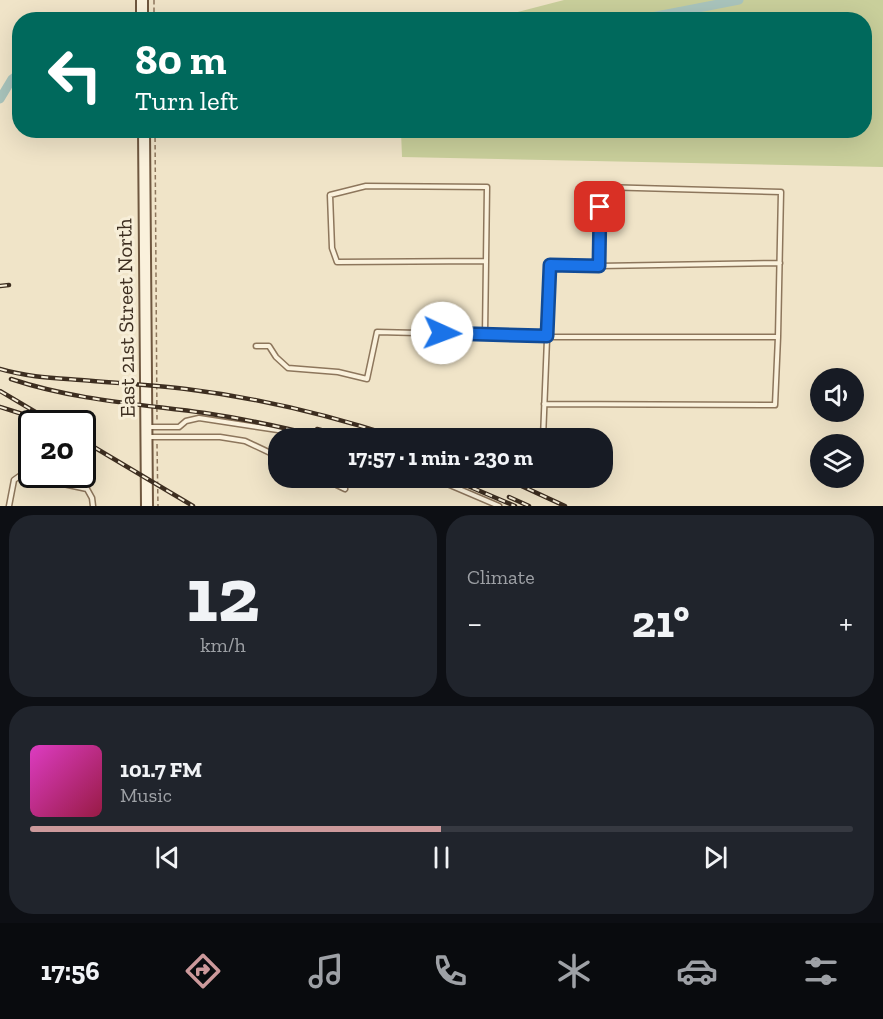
<!DOCTYPE html>
<html lang="en">
<head>
<meta charset="utf-8">
<style>
  :root { --surface:#171b24; --page:#20242c; --text:#f1f3f6; --muted:#9ea1a6; --line:#363941; --accent:#cc999b }
  body { margin:0; font-family:"Zilla Slab",serif; background:var(--page); color:var(--text); height:100vh; display:flex; flex-direction:column; font-size:22px; white-space:nowrap }
  * { box-sizing:border-box; margin:0 }
  p { font-size:20px; color:var(--muted) }
  .icon { flex:none; width:33px; height:33px; fill:none; stroke:currentColor; stroke-width:2; stroke-linecap:round; stroke-linejoin:round }
  .map { position:relative; height:506px; overflow:hidden }
  .panel { display:flex; flex-direction:column; gap:9px; padding:9px; background:#0d0f14; flex:1 }
  .panel>* { flex:none }
  .top-card { position:absolute; left:12px; top:12px; width:860px; height:126px; border-radius:24px; box-shadow:0 6px 24px #0002; background:#00695c; color:#fff; overflow:hidden }
  .tools { position:absolute; left:810px; top:368px; display:grid; gap:12px }
  .tools a { display:grid; place-items:center; width:54px; height:54px; border-radius:50%; background:var(--surface); box-shadow:0 6px 24px #0002; font-size:30px }
  .speed { position:absolute; left:18px; top:410px; display:flex; gap:12px; font-size:30px; font-weight:700; text-align:center }
  .speed>* { display:grid; place-content:center; width:78px; height:78px; border-radius:50%; background:var(--surface); box-shadow:0 6px 24px #0002; line-height:1 }
  .speed .limit { border:3px solid #111; border-radius:9px; background:#fff; color:#111 }
  .pin { position:absolute; display:grid; place-items:center; width:51px; height:51px; color:#fff; margin:-26px; border-radius:12px; box-shadow:0 3px 9px #0006 }
  .me { position:absolute; width:66px; margin:-33px; rotate:92deg; stroke-linejoin:round; filter:drop-shadow(0 0 4px #0008) }
  .turn { display:flex; align-items:center; gap:21px; height:126px; padding:0 24px; font-size:27px }
  .turn .icon { width:78px; height:78px; stroke-width:2.5 }
  .turn b { display:block; font-size:42px; line-height:51px }
  .big { font-size:45px; font-weight:800; line-height:1.1 }
  .panel .widget { flex:1; display:flex; flex-direction:column; justify-content:center; gap:9px; min-width:0; padding:0 21px; border-radius:24px; background:var(--page) }
  .panel .dial { align-items:center; gap:0 }
  .dial b { font-size:78px; line-height:1 }
  .song { display:flex; align-items:center; gap:18px }
  .cover { width:72px; height:72px; border-radius:9px; background:linear-gradient(135deg,hsl(310 70% 55%),hsl(340 70% 35%)) }
  .played { height:6px; border-radius:3px; background:linear-gradient(90deg,var(--accent) 50%,var(--line) 50%) }
  .keys { display:flex; justify-content:space-around; direction:ltr }
  .heat { display:flex; justify-content:space-between; align-items:center; font-size:33px; direction:ltr }
  .panel .tiles { flex:1; display:grid; gap:9px; grid-template-columns:1fr 1fr }
  .widget:last-child { grid-column:span 2 }
  .trip { position:absolute; left:268px; top:428px; width:345px; height:60px; border-radius:24px; background:var(--surface); box-shadow:0 6px 24px #0002; font-weight:800; line-height:60px; text-align:center }
  .tabs { display:flex; height:96px; justify-content:space-around; align-items:center; background:#090b0e; color:var(--muted) }
  .tabs .icon { width:42px; height:42px }
  .tabs .active { color:var(--accent) }
  .tabs b { font-size:27px; color:var(--text) }
  .map>svg:first-child { display:block }
  .green { fill:#c9cf9b }
  .lines { fill:none; stroke-linecap:round; stroke-linejoin:round }
  .canal { stroke:#a9c4bc; stroke-width:9 }
  .lane-casing { stroke:#8d765c; stroke-width:7 }
  .secondary-casing { stroke:#6f573f; stroke-width:14 }
  .path { stroke:#8d765c; stroke-width:1.5; stroke-dasharray:4.5 3; stroke-linecap:butt }
  .lane { stroke:#faf1dc; stroke-width:4 }
  .secondary { stroke:#faf1dc; stroke-width:10 }
  .rail-casing { stroke:#3d2e20; stroke-width:4.5 }
  .rail { stroke:#f7eed8; stroke-width:2; stroke-dasharray:7; stroke-linecap:butt }
  .route-casing { stroke:#114b97; stroke-width:15 }
  .route { stroke:#1a73e8; stroke-width:10 }
  .labels { text-anchor:middle; stroke-width:6; stroke-linejoin:round; paint-order:stroke }
  .street-label { font-size:21px; fill:#3d2e20; stroke:#f7eed8 }
</style>
</head>
<body>
<div class="map">
<svg width="883" height="506" viewBox="0 0 883 506">
  <rect width="100%" height="100%" fill="#f0e4c8"/>
  <path class="green" d="M564,0H883V167L402,157L401,131L864,130V20L491,19Z"/>
  <g class="lines">
    <path class="canal" d="M636,20L739,0
      M0,99L12,79L20,73"/>
    <defs>
      <path id="lane" d="M599,266L780,263
        M485,335L487,187L366,186L330,195L332,248L337,262L486,261
        M256,346H269L276,357L288,368L338,372L367,379L377,332L547,336L554,337H778L781,192L601,187L599,266L550,265L543,438
        M544,404L775,405L778,337
        M147,427H179L186,421L199,418L278,430L305,438
        M147,437H220L245,441L279,457
        M320,477L345,489
        M431,477L499,506
        M9,506L14,480L21,475L87,489L92,498L93,506"/>
      <path id="secondary" d="M142,0V20
        M144,130L147,506"/>
    </defs>
    <use href="#lane" class="lane-casing"/>
    <use href="#secondary" class="secondary-casing"/>
    <path class="path" d="M154,0V20
      M155,130L157,421
      M157,444L158,506"/>
    <use href="#lane" class="lane"/>
    <use href="#secondary" class="secondary"/>
    <defs>
      <path id="rail" d="M0,286L9,285
        M0,369C27,377 54,378 81,380C116,383 151,385 186,389C259,398 329,415 399,438
        M11,379C74,400 139,404 205,413C245,419 286,428 326,438
        M0,391L54,423
        M0,407L32,417
        M317,429L352,438
        M392,431L414,438
        M82,440L193,506
        M447,477L515,506
        M502,477L565,506
        M509,497L529,506"/>
    </defs>
    <use href="#rail" class="rail-casing"/>
    <use href="#rail" class="rail"/>
  </g>
  <g class="lines">
    <defs>
      <path id="route" d="M442,333L547,336L550,265L599,266L600,207"/>
    </defs>
    <use href="#route" class="route-casing"/>
    <use href="#route" class="route"/>
  </g>
  <g class="labels">
    <g class="street-label">
      <text transform="translate(126 318) rotate(-91)" y="7">East 21st Street North</text>
    </g>
  </g>
</svg>
<div class="tools">
<a><svg class="icon" aria-label="sound" viewBox="0 0 24 24"><path d="M4 9h4l5-4v14l-5-4H4zM17 9q2 3 0 6"/></svg></a>
<a><svg class="icon" aria-label="layers" viewBox="0 0 24 24"><path d="M12 4l9 5-9 5-9-5zM3 14l9 5 9-5"/></svg></a>
</div>
<div class="speed"><div class="limit">20</div></div>
<div class="pin" style="left:600px;top:207px;background:#d93025"><svg class="icon" aria-label="arrive" viewBox="0 0 24 24"><path d="M6 21V4h12l-3 4 3 4H6"/></svg></div>
<svg class="me" style="left:442px;top:333px" viewBox="-20 -20 40 40"><circle r="19" fill="#fff"/><path d="M0-13L10 11 0 6-10 11z" fill="#1a73e8"/></svg>
<div class="trip">17:57 · 1 min · 230 m</div>
<div class="top-card">
<div class="turn"><svg class="icon" aria-label="left" viewBox="0 0 24 24"><path d="M17 20v-9H6M10 6l-5 5 5 5"/></svg><div><b>80 m</b>Turn left</div></div>
</div>
</div>
<section class="panel">
<div class="tiles">
<div class="widget dial"><b>12</b><p>km/h</p></div>
<div class="widget"><p>Climate</p>
<div class="heat"><a>−</a><b class="big">21°</b><a>+</a></div>
</div>
<div class="widget">
<div class="song"><i class="cover"></i><div><b>101.7 FM</b><p>Music</p></div></div>
<div class="played"></div>
<div class="keys"><svg class="icon" aria-label="previous" viewBox="0 0 24 24"><path d="M18 5L8 12l10 7zM5 5v14"/></svg><svg class="icon" aria-label="pause" viewBox="0 0 24 24"><path d="M8 5v14M16 5v14"/></svg><svg class="icon" aria-label="next" viewBox="0 0 24 24"><path d="M6 5l10 7-10 7zM19 5v14"/></svg></div>
</div>
</div>
</section>
<nav class="tabs">
<b>17:56</b>
<svg class="icon active" aria-label="directions" viewBox="0 0 24 24"><path d="M12 3l9 9-9 9-9-9zM9 14v-3h6M13 9l2 2-2 2"/></svg>
<svg class="icon" aria-label="music" viewBox="0 0 24 24"><path d="M9 18V5l10-2v13"/><circle cx="6" cy="18" r="3"/><circle cx="16" cy="16" r="3"/></svg>
<svg class="icon" aria-label="phone" viewBox="0 0 24 24"><path d="M5 4h4l2 5-3 2q2 4 5 5l2-3 5 2v4C11 20 4 13 5 4z"/></svg>
<svg class="icon" aria-label="climate" viewBox="0 0 24 24"><path d="M12 3v18M4 7l16 10M4 17L20 7"/></svg>
<svg class="icon" aria-label="car" viewBox="0 0 24 24"><path d="M5 17H2v-5l4-1 3-4h7l3 4 3 1v5h-3M9 17h6M6 11h13"/><circle cx="7" cy="17" r="2"/><circle cx="17" cy="17" r="2"/></svg>
<svg class="icon" aria-label="filters" viewBox="0 0 24 24"><path d="M4 7h16M4 17h16"/><circle cx="9" cy="7" r="2"/><circle cx="15" cy="17" r="2"/></svg>
</nav>
</body>
</html>
